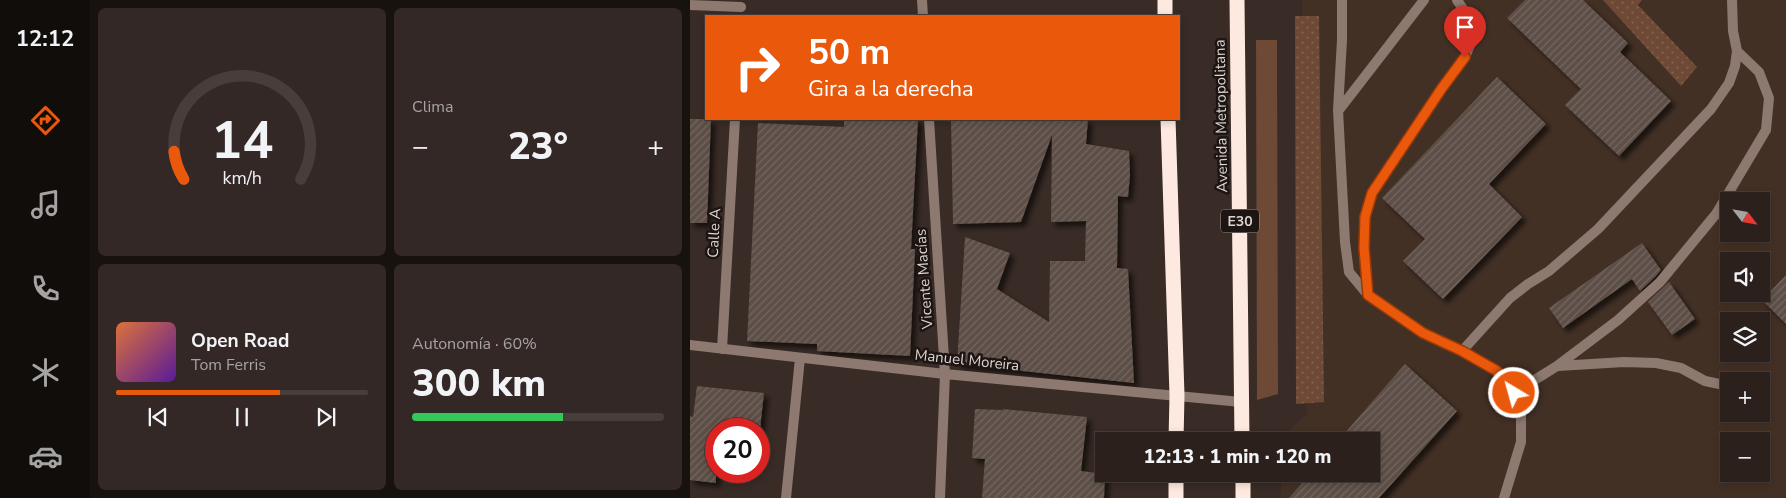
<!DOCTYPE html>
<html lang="es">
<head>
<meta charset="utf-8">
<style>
  :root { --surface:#2b201c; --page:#332825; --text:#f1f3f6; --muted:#a6a3a3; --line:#473e3b; --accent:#ea580c }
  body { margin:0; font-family:"Nunito Sans",sans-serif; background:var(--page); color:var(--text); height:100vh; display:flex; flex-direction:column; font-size:19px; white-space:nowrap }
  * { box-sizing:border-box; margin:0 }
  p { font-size:16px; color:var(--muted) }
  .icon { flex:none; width:28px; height:28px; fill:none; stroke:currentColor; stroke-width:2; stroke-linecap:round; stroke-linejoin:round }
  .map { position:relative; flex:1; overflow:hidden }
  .side { display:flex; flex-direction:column; gap:8px; padding:8px; background:#18120f; width:600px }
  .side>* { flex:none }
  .top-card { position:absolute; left:15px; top:15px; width:475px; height:105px; border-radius:0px; box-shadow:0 2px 8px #0003,0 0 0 1px var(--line); background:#ea580c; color:#fff; overflow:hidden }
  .needle { width:32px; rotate:121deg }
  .fabs { position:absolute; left:1030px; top:192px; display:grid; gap:10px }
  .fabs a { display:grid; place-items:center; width:50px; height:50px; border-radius:0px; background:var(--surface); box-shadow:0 2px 8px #0003,0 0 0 1px var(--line); font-size:25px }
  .speed { position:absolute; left:15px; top:418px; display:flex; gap:10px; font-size:25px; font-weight:700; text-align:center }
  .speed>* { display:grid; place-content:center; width:65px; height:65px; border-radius:50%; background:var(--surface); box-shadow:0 2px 8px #0003,0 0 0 1px var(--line); line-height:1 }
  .speed .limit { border:8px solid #d22; background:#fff; color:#111 }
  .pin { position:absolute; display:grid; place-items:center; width:42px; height:42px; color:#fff; margin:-51px -21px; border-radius:50% 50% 50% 0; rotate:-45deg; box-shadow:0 0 5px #0007 }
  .pin .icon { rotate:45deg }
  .me { position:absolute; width:55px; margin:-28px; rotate:323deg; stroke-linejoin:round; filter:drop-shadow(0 0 4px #0008) }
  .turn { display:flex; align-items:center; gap:18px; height:105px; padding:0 20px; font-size:22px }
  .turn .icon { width:65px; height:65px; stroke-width:2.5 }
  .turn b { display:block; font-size:35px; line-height:42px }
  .big { font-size:38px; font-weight:800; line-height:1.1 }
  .side .card { flex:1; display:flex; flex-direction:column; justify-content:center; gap:8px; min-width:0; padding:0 18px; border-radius:8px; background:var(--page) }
  .side .dial { align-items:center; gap:0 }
  .dial svg { height:130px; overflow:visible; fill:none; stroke:var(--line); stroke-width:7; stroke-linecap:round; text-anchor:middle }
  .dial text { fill:var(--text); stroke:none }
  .song { display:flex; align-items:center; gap:15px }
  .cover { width:60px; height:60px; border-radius:8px; background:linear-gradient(135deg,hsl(20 70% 55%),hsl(270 70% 35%)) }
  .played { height:5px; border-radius:2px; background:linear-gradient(90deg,var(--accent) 65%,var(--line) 65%) }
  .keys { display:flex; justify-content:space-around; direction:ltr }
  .heat { display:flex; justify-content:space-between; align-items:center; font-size:28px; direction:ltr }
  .charge { height:8px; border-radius:4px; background:linear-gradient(90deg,#34c759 60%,var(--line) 0) }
  .side .tiles { flex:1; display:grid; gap:8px; grid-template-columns:repeat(2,1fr) }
  .trip { position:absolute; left:405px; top:432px; width:285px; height:50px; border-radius:0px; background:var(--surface); box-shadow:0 2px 8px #0003,0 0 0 1px var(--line); font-weight:800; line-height:50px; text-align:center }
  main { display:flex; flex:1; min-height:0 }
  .tab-bar { display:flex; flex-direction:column; width:90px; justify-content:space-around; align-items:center; background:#110d0b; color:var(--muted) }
  .tab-bar .icon { width:35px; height:35px }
  .tab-bar .selected { color:var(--accent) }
  .tab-bar b { font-size:22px; color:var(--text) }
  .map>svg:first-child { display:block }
  .built { fill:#433025; fill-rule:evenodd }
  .green { fill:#6d4936 }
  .garden { fill:url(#garden-dots) }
  .building { fill:url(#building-hatch); filter:url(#shadow) }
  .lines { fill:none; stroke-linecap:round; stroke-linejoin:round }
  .lane { stroke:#8d796f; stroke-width:10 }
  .street { stroke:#8d796f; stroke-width:10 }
  .highway { stroke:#fde9df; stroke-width:15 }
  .route-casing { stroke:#983908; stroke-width:12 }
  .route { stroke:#ea580c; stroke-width:9 }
  .labels { text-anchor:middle; stroke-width:5; stroke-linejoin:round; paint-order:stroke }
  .shield { fill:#1c1512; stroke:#a49b98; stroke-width:1 }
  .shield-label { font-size:14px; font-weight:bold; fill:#ded5d1 }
  .street-label { font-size:15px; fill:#ded5d1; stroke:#1c1512 }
</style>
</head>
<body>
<main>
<nav class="tab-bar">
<b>12:12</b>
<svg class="icon selected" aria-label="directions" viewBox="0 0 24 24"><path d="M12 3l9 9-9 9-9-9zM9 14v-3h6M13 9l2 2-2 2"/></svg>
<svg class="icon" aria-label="music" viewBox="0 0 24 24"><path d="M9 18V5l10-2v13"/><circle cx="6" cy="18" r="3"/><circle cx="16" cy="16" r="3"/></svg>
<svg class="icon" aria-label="phone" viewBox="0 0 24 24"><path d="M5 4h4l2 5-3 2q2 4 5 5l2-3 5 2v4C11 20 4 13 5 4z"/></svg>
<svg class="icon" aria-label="climate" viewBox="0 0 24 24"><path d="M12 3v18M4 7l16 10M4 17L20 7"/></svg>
<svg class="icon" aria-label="car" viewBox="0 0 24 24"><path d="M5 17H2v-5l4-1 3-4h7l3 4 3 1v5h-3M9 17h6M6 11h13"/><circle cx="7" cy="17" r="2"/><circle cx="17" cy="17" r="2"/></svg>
</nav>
<section class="side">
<div class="tiles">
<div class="card dial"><svg viewBox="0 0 100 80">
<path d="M14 69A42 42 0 1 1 86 69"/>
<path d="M14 69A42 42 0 0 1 8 52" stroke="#ea580c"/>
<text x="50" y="56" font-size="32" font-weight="700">14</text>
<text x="50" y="72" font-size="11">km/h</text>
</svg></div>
<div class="card"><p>Clima</p>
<div class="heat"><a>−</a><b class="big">23°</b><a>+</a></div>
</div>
<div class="card">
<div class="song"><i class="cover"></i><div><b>Open Road</b><p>Tom Ferris</p></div></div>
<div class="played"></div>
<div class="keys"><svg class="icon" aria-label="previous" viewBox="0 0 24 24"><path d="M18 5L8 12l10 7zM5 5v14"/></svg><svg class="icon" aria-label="pause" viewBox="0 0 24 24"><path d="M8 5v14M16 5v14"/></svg><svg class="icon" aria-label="next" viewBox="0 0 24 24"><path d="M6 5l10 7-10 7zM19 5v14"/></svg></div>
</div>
<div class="card"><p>Autonomía · 60%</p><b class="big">300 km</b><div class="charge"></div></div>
</div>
</section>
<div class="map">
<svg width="1096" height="498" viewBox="0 0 1096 498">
  <defs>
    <pattern id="garden-dots" width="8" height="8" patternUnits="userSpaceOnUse" patternTransform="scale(1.25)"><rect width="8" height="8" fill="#6d4936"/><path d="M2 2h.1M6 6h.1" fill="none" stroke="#816252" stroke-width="1.8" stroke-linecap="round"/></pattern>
    <pattern id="building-hatch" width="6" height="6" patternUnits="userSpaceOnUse" patternTransform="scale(1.25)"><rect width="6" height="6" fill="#5d4f47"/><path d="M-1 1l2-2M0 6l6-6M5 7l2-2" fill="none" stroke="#746760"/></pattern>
    <filter id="shadow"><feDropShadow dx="4.5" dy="4.5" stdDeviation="2.5" flood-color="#0009"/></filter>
  </defs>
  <rect width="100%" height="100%" fill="#392b25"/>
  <path class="built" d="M612,0H1096V498H591V474H681V441H591V437L617,414ZM1039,201H1071V234H1039ZM1039,261H1071V294H1039ZM1039,321H1071V354H1039ZM1039,381H1071V414H1039ZM1039,441H1071V474H1039Z"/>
  <path class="green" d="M566,40H587L588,394L567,400Z"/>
  <path class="garden" d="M913,0H952L948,5L1007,67L991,86Z
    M629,16L634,402L606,404L605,16Z"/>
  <path class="building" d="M835,0H893L938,43L930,52L981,101L929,156L875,105L891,89L817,18Z
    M807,77L856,124L799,184L832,217L753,299L713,261L735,239L692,198Z
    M0,119H21L17,223H0Z
    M154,119H228L221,249H225L220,356L127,351V344L57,341L68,123L154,127Z
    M261,119H398L396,144L439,151L440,175L438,197L428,196L427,268L438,269L444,383L267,364L275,237L320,253L307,289L359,322L360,261H395L396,221L361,222L362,135L331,222L263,224Z
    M952,243L971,270L965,277L950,291L942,279L873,328L859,308Z
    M1096,275V324L1072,300Z
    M979,282L1005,319L982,335L958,302Z
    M715,364L767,411L689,498H599L620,474H681V441H648Z
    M7,386L74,393L70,429H26V483L0,480V416L3,417Z
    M285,409L313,410V409L397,417L391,471L415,474L414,498H292L295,459L282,458Z"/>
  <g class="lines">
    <path class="lane" d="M652,0V40L648,110L655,242L659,272L678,295L733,333L772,351L807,371L824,393L831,415V442L814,498
      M649,110L734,0
      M678,295L674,248L675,217L682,193L752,88L775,57L782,40L783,29L779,18L767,0
      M772,351L820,298L838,284L859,271L908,229L1021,109L1039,83L1045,66L1047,51L1043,31L1042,0
      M868,366L934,362L966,363L991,368L1015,381L1039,386
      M824,393L867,366L928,320L970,282L1026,214L1076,130L1079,98L1069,72L1047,51
      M96,498L110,358"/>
    <path class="street" d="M232,0L233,16
      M0,5L51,7
      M239,119L255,374L250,498
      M0,345L255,374L551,402
      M32,349L45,119"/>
    <path class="highway" d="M475,0V16
      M547,0L552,441
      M478,119L487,395L486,441
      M553,474V498
      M486,498V474"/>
  </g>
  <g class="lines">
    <defs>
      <path id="route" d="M775,57L752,88L682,193L675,217L674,248L678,295L733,333L772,351L807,371L824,393"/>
    </defs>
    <use href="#route" class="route-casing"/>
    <use href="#route" class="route"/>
  </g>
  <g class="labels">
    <rect class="shield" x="531" y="209.5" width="38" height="23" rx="4"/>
    <g class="shield-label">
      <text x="550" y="226">E30</text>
    </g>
    <g class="street-label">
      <text transform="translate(531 116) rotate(-91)" y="5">Avenida Metropolitana</text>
      <text transform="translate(24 233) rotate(-87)" y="5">Calle A</text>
      <text transform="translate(234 279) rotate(-94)" y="5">Vicente Macías</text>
      <text transform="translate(277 360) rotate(6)" y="5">Manuel Moreira</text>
    </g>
  </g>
</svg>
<div class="fabs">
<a><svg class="needle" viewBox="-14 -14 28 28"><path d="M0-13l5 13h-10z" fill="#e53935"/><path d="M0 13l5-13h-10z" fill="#a6a3a3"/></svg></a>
<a><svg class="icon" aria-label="sound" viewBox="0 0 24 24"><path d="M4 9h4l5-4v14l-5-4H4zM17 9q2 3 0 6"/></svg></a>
<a><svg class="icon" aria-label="layers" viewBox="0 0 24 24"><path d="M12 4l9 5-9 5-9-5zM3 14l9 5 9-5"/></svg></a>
<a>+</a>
<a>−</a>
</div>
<div class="speed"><div class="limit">20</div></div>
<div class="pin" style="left:775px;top:57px;background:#d93025"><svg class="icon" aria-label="arrive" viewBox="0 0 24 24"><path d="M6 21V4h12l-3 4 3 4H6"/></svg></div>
<svg class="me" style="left:824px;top:393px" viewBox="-20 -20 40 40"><circle r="17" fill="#ea580c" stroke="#fff" stroke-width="3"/><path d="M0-11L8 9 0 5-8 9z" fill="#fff"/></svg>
<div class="trip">12:13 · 1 min · 120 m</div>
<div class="top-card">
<div class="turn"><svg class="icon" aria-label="right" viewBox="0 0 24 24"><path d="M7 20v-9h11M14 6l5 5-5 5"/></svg><div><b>50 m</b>Gira a la derecha</div></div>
</div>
</div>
</main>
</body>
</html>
